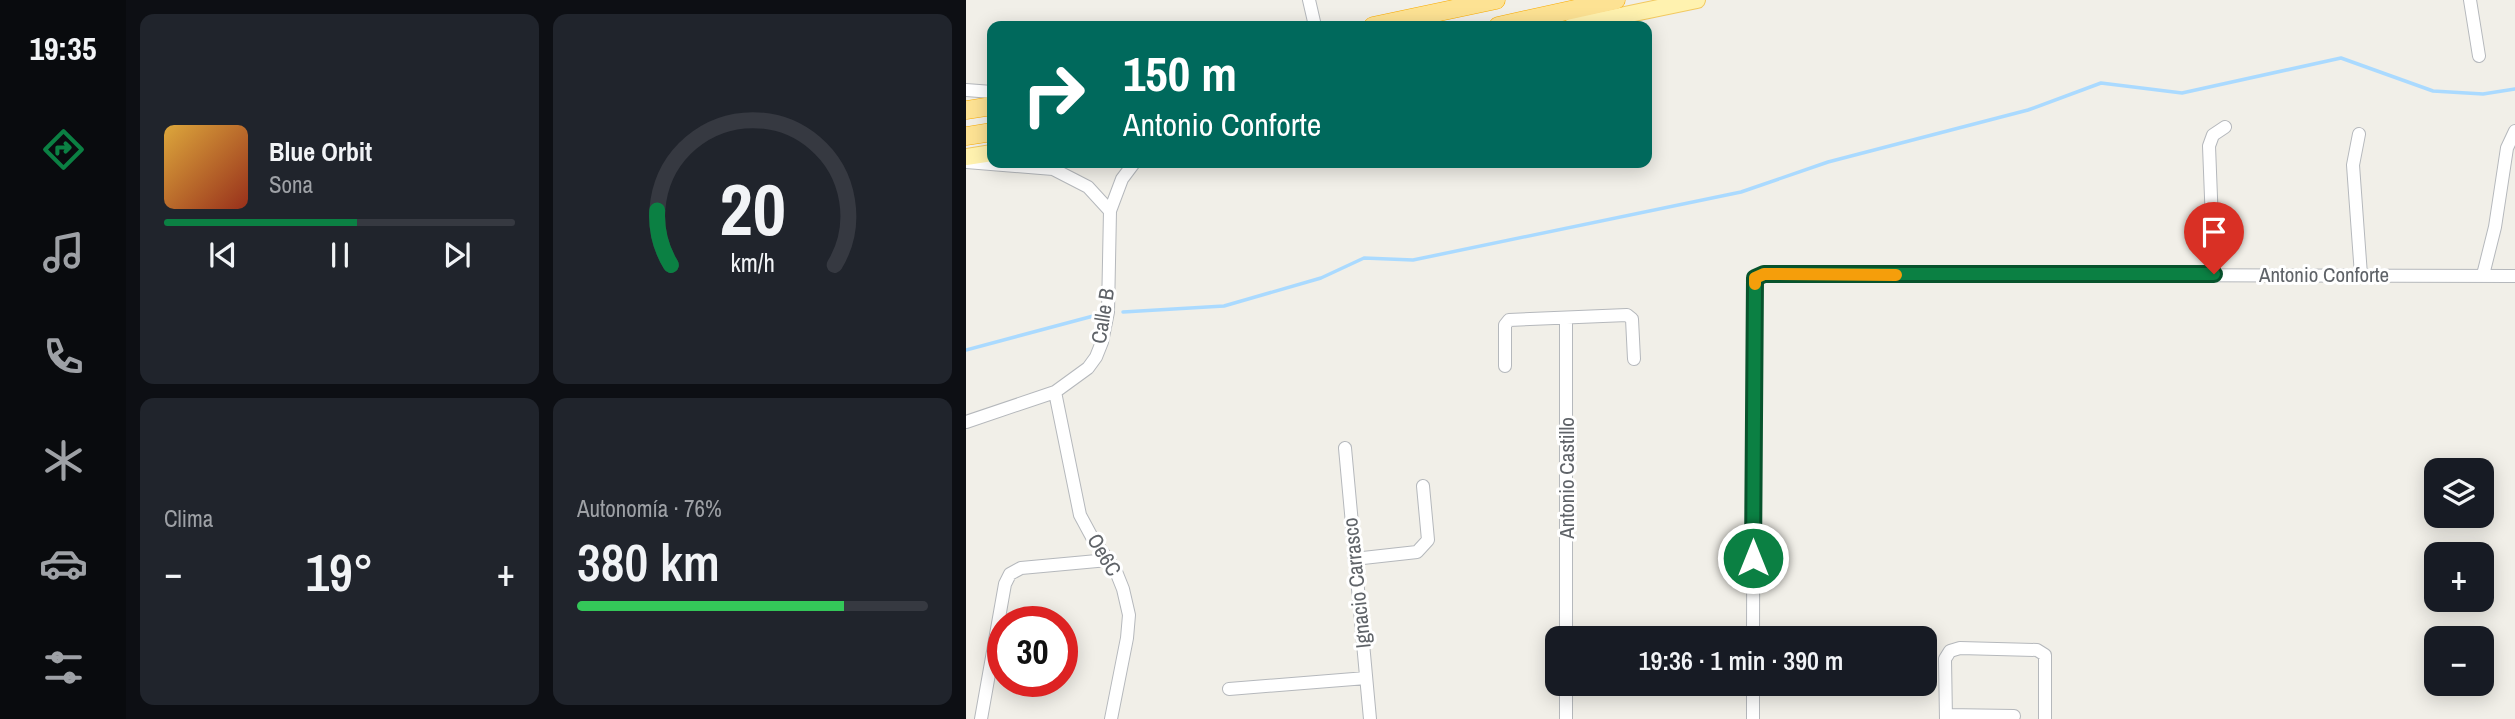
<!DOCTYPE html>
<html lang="es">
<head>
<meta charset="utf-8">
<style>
  :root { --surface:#171b24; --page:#20242c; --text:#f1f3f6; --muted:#9ea1a6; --line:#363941; --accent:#0b8043 }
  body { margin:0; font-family:"Archivo Narrow",sans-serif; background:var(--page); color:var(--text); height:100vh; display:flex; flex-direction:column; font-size:26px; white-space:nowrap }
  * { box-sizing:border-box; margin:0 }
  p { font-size:23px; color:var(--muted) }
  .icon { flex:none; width:38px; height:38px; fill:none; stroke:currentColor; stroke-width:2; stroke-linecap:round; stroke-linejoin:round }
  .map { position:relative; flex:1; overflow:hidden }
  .sheet { display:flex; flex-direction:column; gap:14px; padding:14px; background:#0d0f14; width:840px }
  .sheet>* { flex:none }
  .guide { position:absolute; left:21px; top:21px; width:665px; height:147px; border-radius:14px; box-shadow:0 4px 18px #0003; background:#00695c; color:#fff; overflow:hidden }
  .buttons { position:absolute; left:1458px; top:458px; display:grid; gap:14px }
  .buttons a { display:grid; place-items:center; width:70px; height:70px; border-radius:14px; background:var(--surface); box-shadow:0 4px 18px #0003; font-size:35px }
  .speed { position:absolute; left:21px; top:606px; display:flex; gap:14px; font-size:35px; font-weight:700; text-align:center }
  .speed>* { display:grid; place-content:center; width:91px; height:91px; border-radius:50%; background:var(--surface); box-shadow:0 4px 18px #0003; line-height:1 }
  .speed .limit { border:10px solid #d22; background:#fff; color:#111 }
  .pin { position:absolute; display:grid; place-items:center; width:60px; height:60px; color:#fff; margin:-72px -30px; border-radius:50% 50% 50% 0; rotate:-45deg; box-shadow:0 0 7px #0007 }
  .pin .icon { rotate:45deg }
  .me { position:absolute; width:77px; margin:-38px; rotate:0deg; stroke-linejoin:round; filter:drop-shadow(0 0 5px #0008) }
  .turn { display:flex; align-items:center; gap:24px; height:147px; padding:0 21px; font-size:32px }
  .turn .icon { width:91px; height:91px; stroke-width:2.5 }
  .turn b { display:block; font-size:49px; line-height:60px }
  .big { font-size:52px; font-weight:600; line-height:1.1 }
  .sheet .card { flex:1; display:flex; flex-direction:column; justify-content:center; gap:10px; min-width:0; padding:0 24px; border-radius:14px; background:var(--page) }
  .sheet .dial { align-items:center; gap:0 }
  .dial svg { height:182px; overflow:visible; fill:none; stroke:var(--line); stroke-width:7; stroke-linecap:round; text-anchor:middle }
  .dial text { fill:var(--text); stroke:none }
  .song { display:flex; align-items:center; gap:21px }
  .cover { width:84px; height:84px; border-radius:10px; background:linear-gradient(135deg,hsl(40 70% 55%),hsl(10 70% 35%)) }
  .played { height:7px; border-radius:4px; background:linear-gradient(90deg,var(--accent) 55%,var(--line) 55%) }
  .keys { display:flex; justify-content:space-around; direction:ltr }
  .heat { display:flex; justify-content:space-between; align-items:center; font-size:38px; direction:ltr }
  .charge { height:10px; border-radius:5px; background:linear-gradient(90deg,#34c759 76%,var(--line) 0) }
  .sheet .tiles { flex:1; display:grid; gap:14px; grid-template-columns:repeat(2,1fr) }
  .trip { position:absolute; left:579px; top:626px; width:392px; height:70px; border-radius:14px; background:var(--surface); box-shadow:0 4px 18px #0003; font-weight:600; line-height:70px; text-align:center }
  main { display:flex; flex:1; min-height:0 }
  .tab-bar { display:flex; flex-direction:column; width:126px; justify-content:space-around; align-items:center; background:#090b0e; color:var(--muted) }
  .tab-bar .icon { width:49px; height:49px }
  .tab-bar .current { color:var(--accent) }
  .tab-bar b { font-size:32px; color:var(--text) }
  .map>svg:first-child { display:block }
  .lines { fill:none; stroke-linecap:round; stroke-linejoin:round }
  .stream { stroke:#aadaff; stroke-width:3.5 }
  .minor-casing { stroke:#b5b8bc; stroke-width:14 }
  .major-casing { stroke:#f2c960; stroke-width:18 }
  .highway-casing { stroke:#f9ab00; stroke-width:19 }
  .minor { stroke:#fff; stroke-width:12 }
  .major { stroke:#fff2af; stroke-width:16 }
  .highway { stroke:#fde293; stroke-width:18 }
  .route-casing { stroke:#07532c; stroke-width:18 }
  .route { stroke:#0b8043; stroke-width:12 }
  .slow { stroke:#f59e0b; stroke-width:12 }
  .labels { text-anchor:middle; stroke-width:6; stroke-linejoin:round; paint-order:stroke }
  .street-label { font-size:21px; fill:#5f6368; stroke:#fff }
</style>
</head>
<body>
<main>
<nav class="tab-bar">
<b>19:35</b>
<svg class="icon current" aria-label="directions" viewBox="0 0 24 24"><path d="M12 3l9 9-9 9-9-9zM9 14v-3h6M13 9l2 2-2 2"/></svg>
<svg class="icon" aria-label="music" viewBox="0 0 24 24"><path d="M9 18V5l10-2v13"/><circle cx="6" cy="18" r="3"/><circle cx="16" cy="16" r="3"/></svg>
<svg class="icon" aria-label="phone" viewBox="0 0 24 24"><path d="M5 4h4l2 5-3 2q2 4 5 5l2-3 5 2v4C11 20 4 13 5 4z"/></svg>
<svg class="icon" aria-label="climate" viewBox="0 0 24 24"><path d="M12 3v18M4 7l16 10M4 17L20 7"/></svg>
<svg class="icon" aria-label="car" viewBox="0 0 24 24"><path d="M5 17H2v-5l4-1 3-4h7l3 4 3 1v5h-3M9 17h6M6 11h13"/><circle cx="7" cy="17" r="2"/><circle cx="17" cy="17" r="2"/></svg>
<svg class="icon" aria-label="filters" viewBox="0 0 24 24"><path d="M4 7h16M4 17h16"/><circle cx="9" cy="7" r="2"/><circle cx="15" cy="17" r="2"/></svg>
</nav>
<section class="sheet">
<div class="tiles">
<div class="card">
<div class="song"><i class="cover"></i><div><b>Blue Orbit</b><p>Sona</p></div></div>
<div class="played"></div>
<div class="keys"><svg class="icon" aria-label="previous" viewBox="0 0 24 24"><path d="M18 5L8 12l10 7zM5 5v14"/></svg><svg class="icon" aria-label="pause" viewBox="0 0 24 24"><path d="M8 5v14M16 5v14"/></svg><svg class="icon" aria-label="next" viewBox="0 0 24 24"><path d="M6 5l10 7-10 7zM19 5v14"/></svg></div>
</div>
<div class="card dial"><svg viewBox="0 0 100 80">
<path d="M14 69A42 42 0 1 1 86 69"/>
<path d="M14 69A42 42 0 0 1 8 45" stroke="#0b8043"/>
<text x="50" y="56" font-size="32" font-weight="700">20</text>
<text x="50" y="72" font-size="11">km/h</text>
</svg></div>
<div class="card"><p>Clima</p>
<div class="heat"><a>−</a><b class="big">19°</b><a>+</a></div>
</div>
<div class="card"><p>Autonomía · 76%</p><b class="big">380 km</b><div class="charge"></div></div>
</div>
</section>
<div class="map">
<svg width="1549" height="719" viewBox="0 0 1549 719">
  <rect width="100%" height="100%" fill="#f1efe8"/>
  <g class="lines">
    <path class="stream" d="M157,312L258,306L355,278L398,258L447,260L775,192L862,162L1062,110L1135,83L1216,93L1375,58L1467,91L1517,94L1549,89
      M0,350L131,315"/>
    <defs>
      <path id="minor" d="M343,0L349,26
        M1504,0L1513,56
        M0,90L26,92
        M1393,134L1387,165L1395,275
        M0,162L87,169L122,187L144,211
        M1248,274L1243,146L1247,135L1259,127
        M1517,275L1529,227L1541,148L1549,131
        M539,366V325L543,320L661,315L666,319L668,359
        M89,392L114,515L128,541L149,569L157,589L163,615L161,638L145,719
        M0,422L89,392L122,368L130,357L136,342L142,312L144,211L156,179L168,163
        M379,448L404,719
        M388,559L451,552L462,540L457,486
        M600,639V318
        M787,639L788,287L789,278L798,274L1549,276
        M263,689L400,678
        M980,715L1048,716
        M15,719L39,584L44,574L55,568L142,560
        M600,719V684
        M787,719V684
        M980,719L979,659L984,651L994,648L1071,650L1079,655V719"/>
      <path id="major" d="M606,26L731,0
        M0,157L26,153"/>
      <path id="highway" d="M407,26L530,0
        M532,26L650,0
        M0,110L26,106
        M0,136L26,132"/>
    </defs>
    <use href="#minor" class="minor-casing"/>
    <use href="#major" class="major-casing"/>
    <use href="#highway" class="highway-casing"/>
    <use href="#minor" class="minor"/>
    <use href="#major" class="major"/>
    <use href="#highway" class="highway"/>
  </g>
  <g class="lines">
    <defs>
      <path id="route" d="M787,558L789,278L798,274H1248"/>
    </defs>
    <use href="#route" class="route-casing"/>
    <use href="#route" class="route"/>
    <path class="slow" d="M789,284V278L798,274L930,275"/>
  </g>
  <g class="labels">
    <g class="street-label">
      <text x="1358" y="282">Antonio Conforte</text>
      <text transform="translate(137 316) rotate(-81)" y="7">Calle B</text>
      <text transform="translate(601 478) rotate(-90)" y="7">Antonio Castillo</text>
      <text transform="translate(138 555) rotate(59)" y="7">Oe6C</text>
      <text transform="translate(391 583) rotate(-96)" y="7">Ignacio Carrasco</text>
    </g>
  </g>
</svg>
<div class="buttons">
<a><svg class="icon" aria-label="layers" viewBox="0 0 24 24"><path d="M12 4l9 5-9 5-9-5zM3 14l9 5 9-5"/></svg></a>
<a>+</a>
<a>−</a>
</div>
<div class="speed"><div class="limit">30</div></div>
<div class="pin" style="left:1248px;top:274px;background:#d93025"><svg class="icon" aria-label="arrive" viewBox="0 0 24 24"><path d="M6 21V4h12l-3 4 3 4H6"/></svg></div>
<svg class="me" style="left:787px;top:558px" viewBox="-20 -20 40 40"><circle r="17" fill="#0b8043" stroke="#fff" stroke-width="3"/><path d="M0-11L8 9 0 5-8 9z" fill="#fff"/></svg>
<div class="trip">19:36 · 1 min · 390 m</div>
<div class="guide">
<div class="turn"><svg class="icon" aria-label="right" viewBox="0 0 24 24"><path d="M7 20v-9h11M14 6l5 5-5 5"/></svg><div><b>150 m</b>Antonio Conforte</div></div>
</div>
</div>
</main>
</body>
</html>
